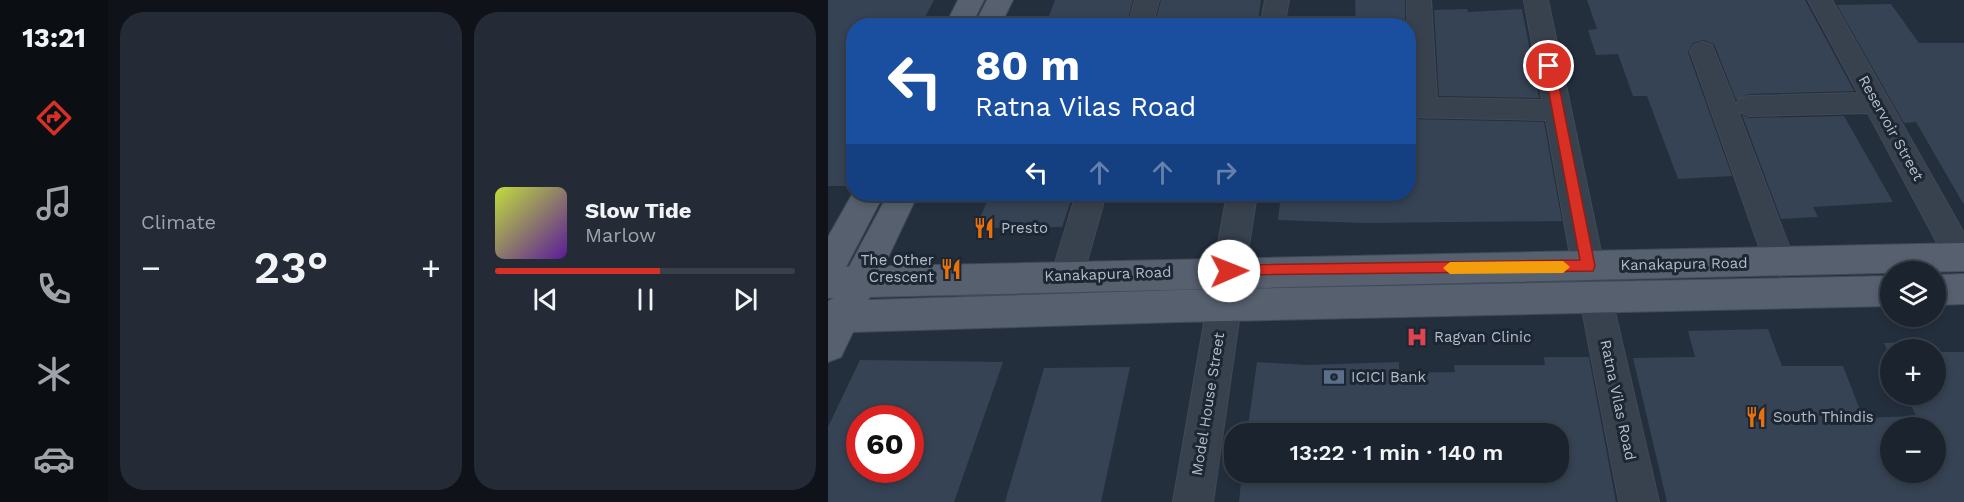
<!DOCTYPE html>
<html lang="en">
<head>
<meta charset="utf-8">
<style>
  :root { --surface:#1b232e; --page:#242b36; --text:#f1f3f6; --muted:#a0a4aa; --line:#39404a; --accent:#d93025 }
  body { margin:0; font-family:"Work Sans",sans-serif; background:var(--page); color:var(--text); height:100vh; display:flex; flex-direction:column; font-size:22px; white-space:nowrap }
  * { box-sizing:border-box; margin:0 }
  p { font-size:20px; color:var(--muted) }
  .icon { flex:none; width:33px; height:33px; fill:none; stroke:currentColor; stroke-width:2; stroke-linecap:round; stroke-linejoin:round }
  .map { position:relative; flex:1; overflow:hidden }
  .side { display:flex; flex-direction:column; gap:12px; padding:12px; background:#0f1319; width:720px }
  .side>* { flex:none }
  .guide { position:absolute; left:18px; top:18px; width:570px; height:183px; border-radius:24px; box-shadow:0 3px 9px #0003,0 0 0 2px var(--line); background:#1a4fa0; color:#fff; overflow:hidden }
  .controls { position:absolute; left:1052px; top:261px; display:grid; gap:12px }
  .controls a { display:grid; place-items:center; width:66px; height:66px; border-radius:50%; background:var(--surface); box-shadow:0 3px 9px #0003,0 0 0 2px var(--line); font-size:30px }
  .speed { position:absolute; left:18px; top:405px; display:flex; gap:12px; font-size:30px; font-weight:700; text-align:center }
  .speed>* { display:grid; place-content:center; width:78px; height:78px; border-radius:50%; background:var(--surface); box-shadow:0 3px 9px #0003,0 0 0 2px var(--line); line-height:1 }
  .speed .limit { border:9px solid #d22; background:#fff; color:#111 }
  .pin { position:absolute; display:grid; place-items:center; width:51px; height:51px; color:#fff; margin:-26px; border:3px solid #fff; border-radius:50%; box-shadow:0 2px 6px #0007 }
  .me { position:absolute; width:66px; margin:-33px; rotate:89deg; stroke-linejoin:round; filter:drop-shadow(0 0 4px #0008) }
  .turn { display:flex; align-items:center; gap:21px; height:126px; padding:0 30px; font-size:27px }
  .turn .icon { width:78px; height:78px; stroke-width:2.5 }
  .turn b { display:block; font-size:42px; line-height:51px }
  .lanes { display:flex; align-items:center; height:57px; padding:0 30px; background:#0003; justify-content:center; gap:30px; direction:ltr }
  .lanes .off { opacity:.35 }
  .big { font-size:45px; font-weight:600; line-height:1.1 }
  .side .tile { flex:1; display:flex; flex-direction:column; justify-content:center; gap:9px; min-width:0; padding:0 21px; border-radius:24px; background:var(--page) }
  .song { display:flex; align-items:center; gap:18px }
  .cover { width:72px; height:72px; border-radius:9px; background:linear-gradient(135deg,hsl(70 70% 55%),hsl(270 70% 35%)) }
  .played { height:6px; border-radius:3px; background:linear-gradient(90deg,var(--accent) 55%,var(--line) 55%) }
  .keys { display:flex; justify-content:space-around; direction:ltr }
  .heat { display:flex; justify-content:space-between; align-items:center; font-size:33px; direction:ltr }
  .side .tiles { flex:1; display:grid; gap:12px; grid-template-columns:repeat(2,1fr) }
  .trip { position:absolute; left:396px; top:423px; width:345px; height:60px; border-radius:24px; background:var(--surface); box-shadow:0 3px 9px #0003,0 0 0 2px var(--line); font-weight:600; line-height:60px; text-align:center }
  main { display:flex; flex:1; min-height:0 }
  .menu { display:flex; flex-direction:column; width:108px; justify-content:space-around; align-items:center; background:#0b0e12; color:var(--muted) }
  .menu .icon { width:42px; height:42px }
  .menu .on { color:var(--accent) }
  .menu b { font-size:27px; color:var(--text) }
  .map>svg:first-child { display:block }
  .building { fill:#364354; fill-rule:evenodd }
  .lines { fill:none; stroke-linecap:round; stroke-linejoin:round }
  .minor-casing { stroke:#414a57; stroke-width:2 }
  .major-casing { stroke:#414a57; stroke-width:2 }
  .minor { fill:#38414e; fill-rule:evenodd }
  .major { fill:#56606e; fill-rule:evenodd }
  .route { fill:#d93025; stroke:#8d1f18; stroke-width:1.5 }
  .slow { fill:#f59e0b }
  .labels { text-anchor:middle; stroke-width:6; stroke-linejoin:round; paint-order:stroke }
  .street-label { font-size:15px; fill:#b4bcc9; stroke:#1d2633 }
  .poi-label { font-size:15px; fill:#b4bcc9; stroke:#1d2633; text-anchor:start }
</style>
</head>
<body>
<main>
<nav class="menu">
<b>13:21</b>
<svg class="icon on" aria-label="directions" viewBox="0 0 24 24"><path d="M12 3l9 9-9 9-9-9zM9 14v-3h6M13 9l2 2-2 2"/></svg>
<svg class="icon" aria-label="music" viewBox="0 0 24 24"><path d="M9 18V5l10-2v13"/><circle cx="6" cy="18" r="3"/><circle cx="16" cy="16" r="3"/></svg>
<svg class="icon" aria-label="phone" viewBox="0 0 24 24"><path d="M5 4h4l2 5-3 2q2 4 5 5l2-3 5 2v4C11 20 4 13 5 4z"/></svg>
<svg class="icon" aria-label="climate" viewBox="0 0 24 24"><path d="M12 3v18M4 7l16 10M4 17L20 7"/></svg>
<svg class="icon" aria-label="car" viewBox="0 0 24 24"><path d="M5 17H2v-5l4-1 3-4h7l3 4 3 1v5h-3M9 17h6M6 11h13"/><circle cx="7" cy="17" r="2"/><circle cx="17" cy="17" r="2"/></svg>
</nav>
<section class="side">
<div class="tiles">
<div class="tile"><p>Climate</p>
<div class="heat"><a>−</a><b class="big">23°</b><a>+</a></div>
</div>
<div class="tile">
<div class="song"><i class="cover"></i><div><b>Slow Tide</b><p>Marlow</p></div></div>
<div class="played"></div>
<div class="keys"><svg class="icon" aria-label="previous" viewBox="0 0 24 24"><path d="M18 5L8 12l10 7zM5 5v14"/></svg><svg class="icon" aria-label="pause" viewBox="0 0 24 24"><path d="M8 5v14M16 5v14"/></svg><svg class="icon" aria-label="next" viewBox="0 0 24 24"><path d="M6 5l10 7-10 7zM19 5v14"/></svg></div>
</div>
</div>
</section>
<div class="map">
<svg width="1136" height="502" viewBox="0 0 1136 502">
  <rect width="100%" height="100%" fill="#242f3e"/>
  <path class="building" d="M0,0H106L92,26H26V186H0Z
    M227,0H305L298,26H217Z
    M333,0H433L429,26H326Z
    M527,0H577V26H528Z
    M759,0H977L1026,91L921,94L908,100L886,44L876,40L865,43L860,52L904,176L850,179L819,96H805L790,54L768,55L760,30L769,29Z
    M1063,4L1091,43H1136V205L1088,122L1076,123L1009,5Z
    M639,9L640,12L694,9L711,98L611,96L606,10Z
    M914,115L921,118L1016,116L1065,202L985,207L990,217L953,219Z
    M580,119L716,122L734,221L537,223L450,220L453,194H580Z
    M162,194H245L234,227L148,228Z
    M940,329L954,366H1015L1035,418L1088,416L1078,394H1107V352H1136V502H839L805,358L867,357L860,331ZM1062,428H1107V472H1062Z
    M1102,342L1105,350H1062V357L1056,343Z
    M716,357H761L788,502H411L414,472H730V434H419L429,362L479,365L571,362V373L627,372L626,365H717Z
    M32,360L175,362L126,502H0V427ZM32,418H82V470H32Z
    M302,367L273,502H177L216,368Z"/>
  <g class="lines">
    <defs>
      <path id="minor" d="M307,0H331L324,26H300Z
        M437,0H461L456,26H432Z
        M579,0H603L609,98L714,100L696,0H720L776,266L771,276L760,280L749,276L744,266L718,120L580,117Z
        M980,0H1004L1136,233V270L1122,267L1040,113L921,116L910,111L967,262L962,272L951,276L940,272L862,51L866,45L875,42L884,45L908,105L911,99L921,96L1030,93Z
        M248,194H278L255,276L250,286L239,290L228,286L223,276Z
        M399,194H429L417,271L412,281L401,285L390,281L385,271Z
        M768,284L780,289L784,299L831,502H791L752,299L756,289Z
        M396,291L408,295L413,306L385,502H345L379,306L384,295Z"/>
      <path id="major" d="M130,0H156L143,26H117Z
        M159,0H185L172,26H146Z
        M26,191V194H56L18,267H21L60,194H90L56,266L1136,243V271L42,297L40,300L350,290L1062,276V306L350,322L25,332L13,357L0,362V301L6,298H0V237Z
        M1136,274V304L1107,305V275Z"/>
    </defs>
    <use href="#minor" class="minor-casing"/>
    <use href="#major" class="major-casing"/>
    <use href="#minor" class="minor"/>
    <use href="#major" class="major"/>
  </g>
  <path class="route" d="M721,62L727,66L767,266L765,271L396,275L394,271L401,265L752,260L716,66Z"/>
  <path class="slow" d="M735,261L742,267L735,273L622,274L615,268L622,262Z"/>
  <defs>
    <symbol id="restaurant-bare" viewBox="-9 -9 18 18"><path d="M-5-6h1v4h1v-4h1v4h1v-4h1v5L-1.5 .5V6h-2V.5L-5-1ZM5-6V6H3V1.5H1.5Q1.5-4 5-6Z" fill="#e8710a" stroke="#1d2633" stroke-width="2.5" paint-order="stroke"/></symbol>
    <symbol id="hospital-bare" viewBox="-9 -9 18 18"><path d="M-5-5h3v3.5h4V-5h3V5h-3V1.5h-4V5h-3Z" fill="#e0444e" stroke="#1d2633" stroke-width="2.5" paint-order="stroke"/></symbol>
    <symbol id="bank-bare" viewBox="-9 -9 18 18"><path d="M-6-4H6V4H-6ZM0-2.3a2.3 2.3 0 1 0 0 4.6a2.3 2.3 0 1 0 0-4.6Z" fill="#5c6f8a" stroke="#1d2633" stroke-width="2.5" paint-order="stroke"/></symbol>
  </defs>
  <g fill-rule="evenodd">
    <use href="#restaurant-bare" x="141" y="213" width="30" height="30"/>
    <use href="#restaurant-bare" x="108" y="254" width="30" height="30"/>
    <use href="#hospital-bare" x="574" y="322" width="30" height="30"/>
    <use href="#bank-bare" x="491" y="362" width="30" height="30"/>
    <use href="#restaurant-bare" x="913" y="402" width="30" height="30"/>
  </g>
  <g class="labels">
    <g class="street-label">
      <text transform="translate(1063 128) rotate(61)" y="5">Reservoir Street</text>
      <text transform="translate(856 264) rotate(-1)" y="5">Kanakapura Road</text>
      <text transform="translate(280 274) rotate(-2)" y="5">Kanakapura Road</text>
      <text transform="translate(790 400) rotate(78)" y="5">Ratna Vilas Road</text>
      <text transform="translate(380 404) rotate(-81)" y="5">Model House Street</text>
    </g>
    <g class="poi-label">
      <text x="173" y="233">Presto</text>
      <text x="106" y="265" text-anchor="end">The Other<tspan x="106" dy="17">Crescent</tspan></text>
      <text x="606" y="342">Ragvan Clinic</text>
      <text x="523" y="382">ICICI Bank</text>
      <text x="945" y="422">South Thindis</text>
    </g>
  </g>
</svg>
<div class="controls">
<a><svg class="icon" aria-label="layers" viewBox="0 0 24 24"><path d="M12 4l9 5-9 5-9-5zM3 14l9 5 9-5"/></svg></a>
<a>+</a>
<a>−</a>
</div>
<div class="speed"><div class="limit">60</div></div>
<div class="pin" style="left:721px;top:66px;background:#d93025"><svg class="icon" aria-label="arrive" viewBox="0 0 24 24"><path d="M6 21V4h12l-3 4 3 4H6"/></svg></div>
<svg class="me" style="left:401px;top:271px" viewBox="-20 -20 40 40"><circle r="19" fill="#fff"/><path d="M0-13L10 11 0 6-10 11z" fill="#d93025"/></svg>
<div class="trip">13:22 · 1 min · 140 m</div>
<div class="guide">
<div class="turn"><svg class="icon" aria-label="left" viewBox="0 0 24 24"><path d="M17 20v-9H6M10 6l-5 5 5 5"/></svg><div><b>80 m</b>Ratna Vilas Road</div></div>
<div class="lanes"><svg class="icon" aria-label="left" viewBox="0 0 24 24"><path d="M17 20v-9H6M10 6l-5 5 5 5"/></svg><svg class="icon off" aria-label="ahead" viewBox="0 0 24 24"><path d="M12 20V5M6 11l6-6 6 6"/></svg><svg class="icon off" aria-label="ahead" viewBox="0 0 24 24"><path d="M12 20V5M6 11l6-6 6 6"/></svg><svg class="icon off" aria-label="right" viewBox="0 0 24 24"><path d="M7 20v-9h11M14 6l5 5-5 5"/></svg></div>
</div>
</div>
</main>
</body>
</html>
